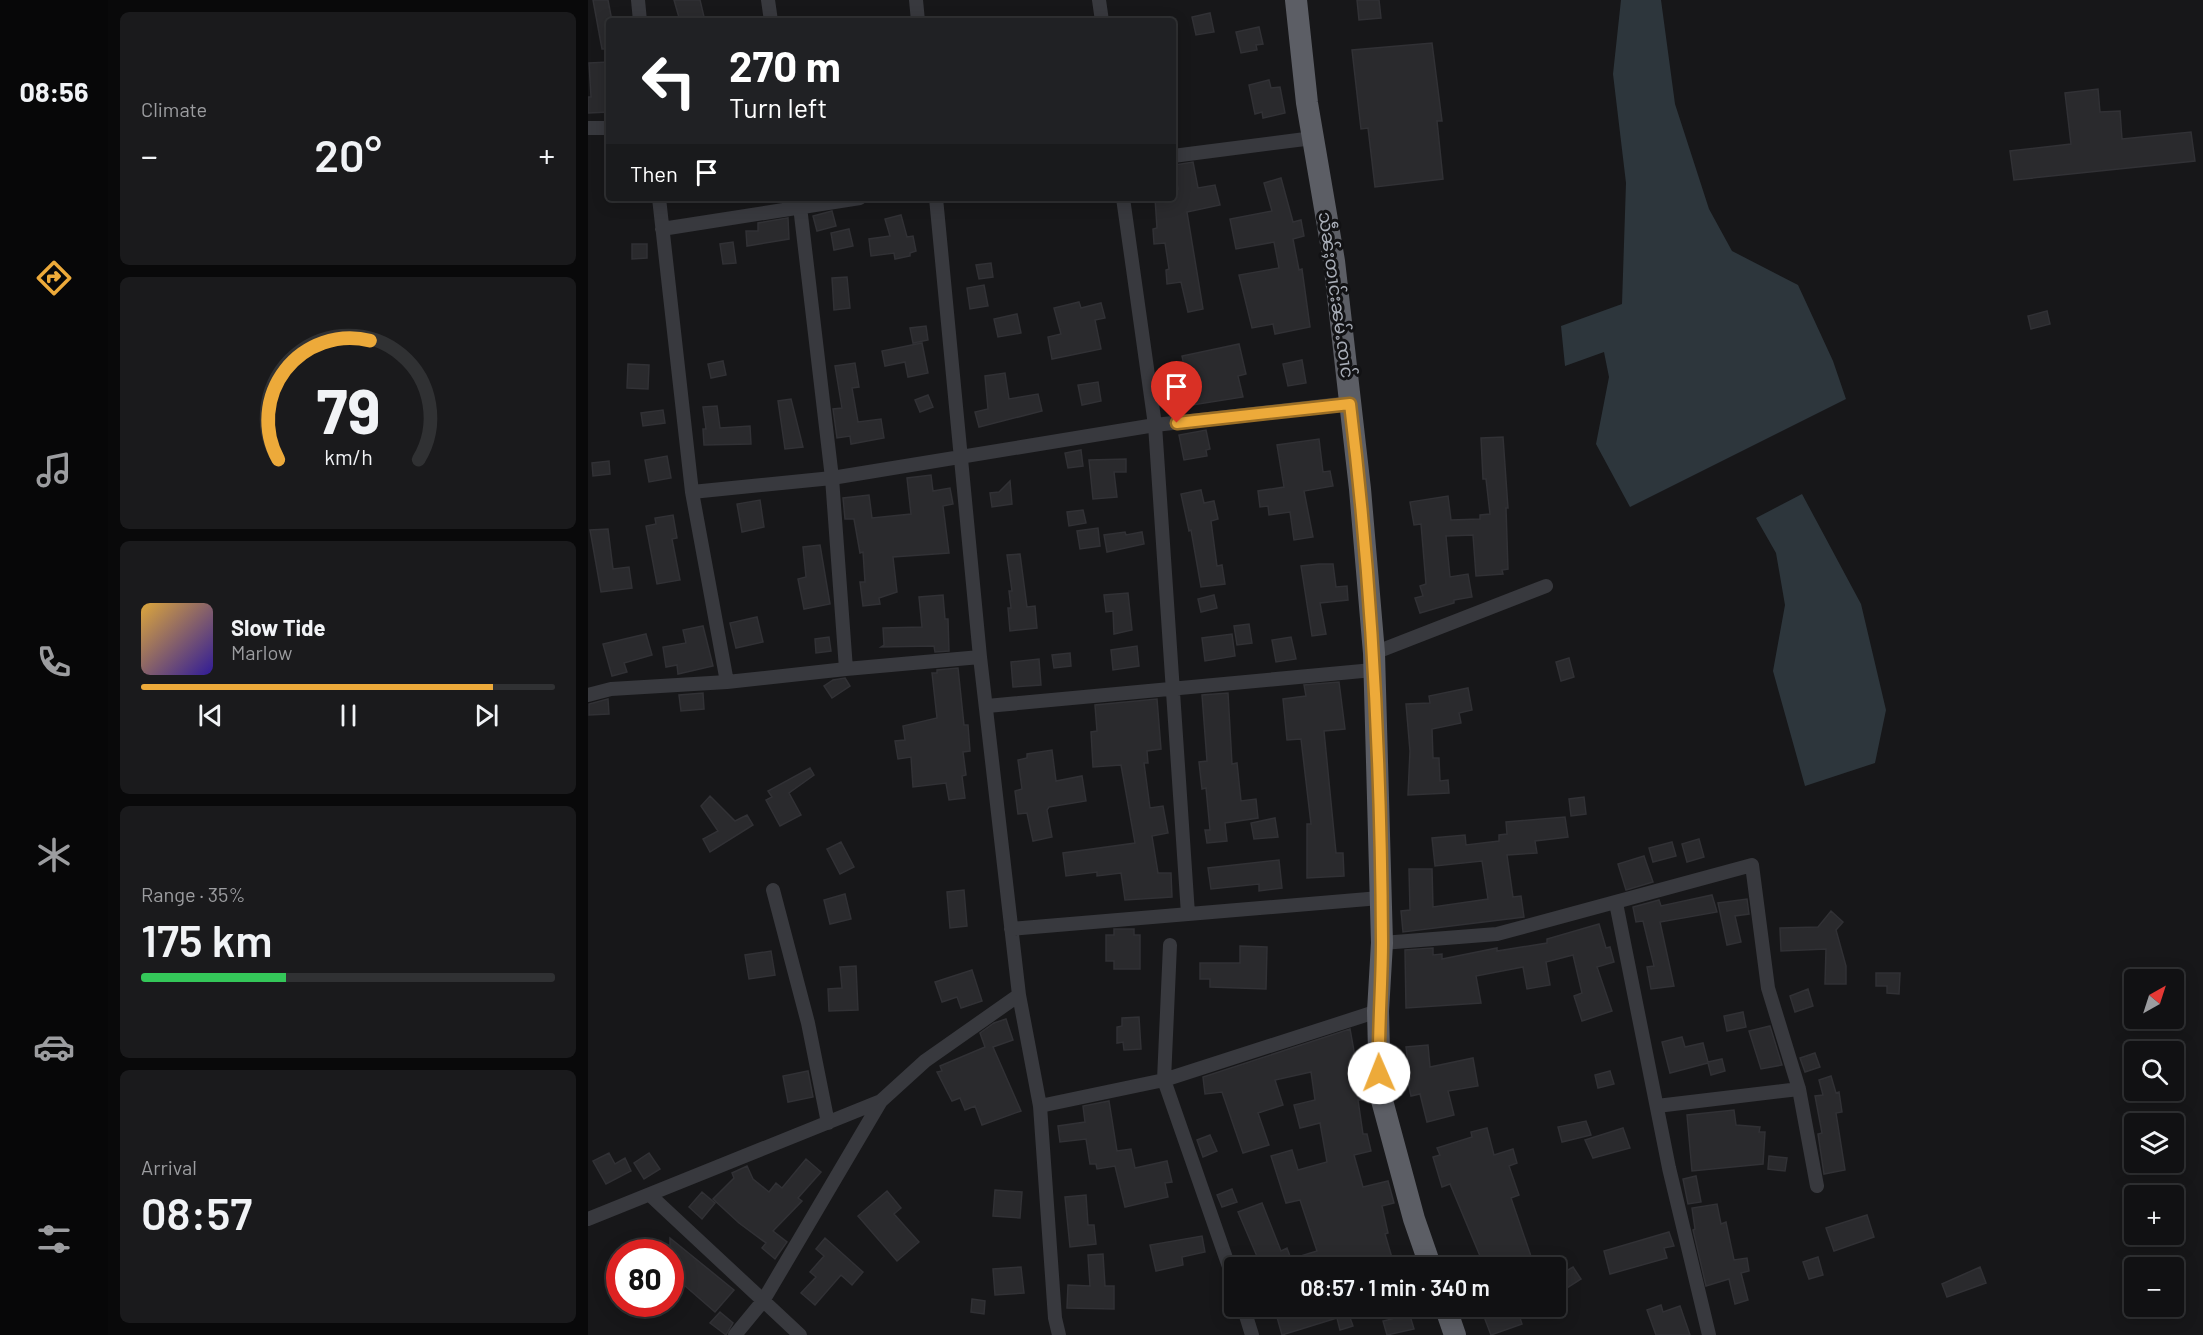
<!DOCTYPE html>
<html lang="en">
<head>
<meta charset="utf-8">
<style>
  :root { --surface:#111113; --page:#1a1a1c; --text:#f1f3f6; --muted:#9c9da0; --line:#303133; --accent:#edaa3a }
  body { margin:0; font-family:Barlow,"Noto Sans Myanmar",sans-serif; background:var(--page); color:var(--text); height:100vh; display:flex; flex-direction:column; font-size:22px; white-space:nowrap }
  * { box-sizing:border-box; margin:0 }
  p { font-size:20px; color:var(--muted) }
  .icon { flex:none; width:33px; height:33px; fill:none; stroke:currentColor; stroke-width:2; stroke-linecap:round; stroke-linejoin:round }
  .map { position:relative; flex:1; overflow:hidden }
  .sheet { display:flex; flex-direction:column; gap:12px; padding:12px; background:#09090a; width:480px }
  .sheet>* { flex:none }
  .hud { position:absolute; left:18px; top:18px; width:570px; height:183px; border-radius:6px; box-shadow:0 3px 15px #0003,0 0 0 2px var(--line); background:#202124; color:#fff; overflow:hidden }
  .needle { width:39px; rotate:39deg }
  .fabs { position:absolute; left:1536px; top:969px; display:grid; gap:12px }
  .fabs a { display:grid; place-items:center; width:60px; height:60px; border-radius:6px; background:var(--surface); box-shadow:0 3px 15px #0003,0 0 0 2px var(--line); font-size:30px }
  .speed { position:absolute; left:18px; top:1239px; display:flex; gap:12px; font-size:30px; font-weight:700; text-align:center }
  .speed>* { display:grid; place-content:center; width:78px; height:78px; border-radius:50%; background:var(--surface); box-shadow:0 3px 15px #0003,0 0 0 2px var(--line); line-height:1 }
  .speed .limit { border:9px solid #d22; background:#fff; color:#111 }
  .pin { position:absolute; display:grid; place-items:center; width:51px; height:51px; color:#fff; margin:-62px -26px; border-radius:50% 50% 50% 0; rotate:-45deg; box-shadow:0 0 6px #0007 }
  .pin .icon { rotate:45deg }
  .me { position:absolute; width:66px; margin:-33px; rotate:359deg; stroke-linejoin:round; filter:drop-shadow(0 0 4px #0008) }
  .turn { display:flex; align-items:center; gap:21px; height:126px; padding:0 24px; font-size:27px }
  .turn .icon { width:78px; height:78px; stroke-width:2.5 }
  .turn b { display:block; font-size:42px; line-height:51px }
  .then { display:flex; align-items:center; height:57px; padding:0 24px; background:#0003; gap:12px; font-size:22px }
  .big { font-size:45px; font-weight:600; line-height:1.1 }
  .sheet .card { flex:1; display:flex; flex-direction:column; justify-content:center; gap:9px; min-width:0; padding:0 21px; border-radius:9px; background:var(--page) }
  .sheet .dial { align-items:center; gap:0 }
  .dial svg { height:156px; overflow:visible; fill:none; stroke:var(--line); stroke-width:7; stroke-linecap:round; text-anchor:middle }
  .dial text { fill:var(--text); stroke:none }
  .song { display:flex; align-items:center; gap:18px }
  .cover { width:72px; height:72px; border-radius:9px; background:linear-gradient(135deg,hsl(40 70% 55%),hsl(250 70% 35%)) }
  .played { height:6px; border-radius:3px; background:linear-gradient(90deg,var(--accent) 85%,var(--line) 85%) }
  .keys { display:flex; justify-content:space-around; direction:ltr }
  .heat { display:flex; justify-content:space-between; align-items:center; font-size:33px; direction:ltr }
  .charge { height:9px; border-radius:4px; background:linear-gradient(90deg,#34c759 35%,var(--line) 0) }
  .trip { position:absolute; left:636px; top:1257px; width:342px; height:60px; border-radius:6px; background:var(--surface); box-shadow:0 3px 15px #0003,0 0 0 2px var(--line); font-weight:600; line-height:60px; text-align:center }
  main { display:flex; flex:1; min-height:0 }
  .dock { display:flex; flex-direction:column; width:108px; justify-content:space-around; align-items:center; background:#070708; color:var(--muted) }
  .dock .icon { width:42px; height:42px }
  .dock .selected { color:var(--accent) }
  .dock b { font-size:27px; color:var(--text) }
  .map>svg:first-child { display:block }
  .water { fill:#2d363c }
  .building { fill:#2a2a2d; stroke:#313135; stroke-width:1.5 }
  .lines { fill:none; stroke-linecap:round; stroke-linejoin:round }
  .minor { stroke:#38393e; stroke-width:14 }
  .trunk { stroke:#5c5e65; stroke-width:22 }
  .route-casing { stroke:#9a6e26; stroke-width:15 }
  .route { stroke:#edaa3a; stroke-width:10 }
  .labels { text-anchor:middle; stroke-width:6; stroke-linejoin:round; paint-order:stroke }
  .street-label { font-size:18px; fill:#a9aeb8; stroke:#121214 }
</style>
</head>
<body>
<main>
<nav class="dock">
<b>08:56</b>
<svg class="icon selected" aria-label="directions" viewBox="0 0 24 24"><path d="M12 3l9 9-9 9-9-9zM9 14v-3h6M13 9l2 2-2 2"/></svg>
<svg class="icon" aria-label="music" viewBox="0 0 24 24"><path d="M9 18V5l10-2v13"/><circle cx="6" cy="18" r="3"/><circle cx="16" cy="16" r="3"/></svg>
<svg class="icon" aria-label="phone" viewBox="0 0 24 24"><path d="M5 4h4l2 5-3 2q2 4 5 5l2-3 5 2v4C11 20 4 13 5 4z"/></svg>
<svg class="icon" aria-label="climate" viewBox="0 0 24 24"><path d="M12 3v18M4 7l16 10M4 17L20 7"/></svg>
<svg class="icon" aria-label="car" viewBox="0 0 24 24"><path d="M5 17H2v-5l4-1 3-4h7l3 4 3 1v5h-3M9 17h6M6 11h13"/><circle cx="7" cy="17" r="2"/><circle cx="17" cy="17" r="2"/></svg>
<svg class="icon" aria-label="filters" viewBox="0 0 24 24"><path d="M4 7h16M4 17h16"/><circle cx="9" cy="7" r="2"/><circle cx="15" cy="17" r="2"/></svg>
</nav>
<section class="sheet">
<div class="card"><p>Climate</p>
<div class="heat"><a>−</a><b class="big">20°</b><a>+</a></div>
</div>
<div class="card dial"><svg viewBox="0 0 100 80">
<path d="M14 69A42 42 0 1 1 86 69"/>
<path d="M14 69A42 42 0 0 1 61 8" stroke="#edaa3a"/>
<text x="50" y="56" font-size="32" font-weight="700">79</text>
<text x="50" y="72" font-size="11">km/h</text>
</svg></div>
<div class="card">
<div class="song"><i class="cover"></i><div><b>Slow Tide</b><p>Marlow</p></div></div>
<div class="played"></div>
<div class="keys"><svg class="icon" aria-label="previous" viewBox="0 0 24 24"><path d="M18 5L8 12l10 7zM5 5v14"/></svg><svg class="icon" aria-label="pause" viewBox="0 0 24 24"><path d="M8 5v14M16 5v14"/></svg><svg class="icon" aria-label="next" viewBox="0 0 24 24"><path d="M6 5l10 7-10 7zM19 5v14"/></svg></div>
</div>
<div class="card"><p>Range · 35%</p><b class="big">175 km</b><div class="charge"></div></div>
<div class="card"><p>Arrival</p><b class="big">08:57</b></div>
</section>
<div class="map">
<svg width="1615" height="1335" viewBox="0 0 1615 1335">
  <rect width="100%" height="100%" fill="#171719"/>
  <path class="water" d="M1033,0H1073L1087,104L1121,209L1144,251L1210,285L1245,361L1258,399L1042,507L1008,444L1021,377L1016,352L977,366L973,326L1034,304L1038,183L1025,74Z
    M1214,494L1273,604L1298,710L1287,763L1217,786L1185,671L1197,605L1188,553L1168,518Z"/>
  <path class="building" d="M5,0H20L24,21H21V49H14Z
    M86,0H112L117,21H92Z
    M769,0H791L793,18L771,20Z
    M622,13L626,32L608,35L604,17Z
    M671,27L675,44L668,45L669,50L653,53L648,32Z
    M844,43L854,121H849L855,179L787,187L780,128L773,129L764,50Z
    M21,62V112L0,113V97H3L1,63Z
    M681,80L683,88L692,87L697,113L675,118L674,112L667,114L661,85Z
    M1510,89L1512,112L1532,111L1534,139L1603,132L1607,161L1426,180L1422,151L1483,144L1477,93Z
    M605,162L610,188L627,185L632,205L599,212L615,309L600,312L593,282L579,284L578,270L581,269L577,243L566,244L565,229L569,228L567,198H585V189H590L586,165Z
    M693,178L705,222L713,220L716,236L705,239L711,270L714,269L722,327L687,334L685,324L664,328L651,275L691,268L686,242L648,249L642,219L684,211L676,183Z
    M244,211L248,226L229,231L225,216Z
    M313,215L319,237L325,236L328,251L322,253V256L307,259L306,253L283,256L281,239L302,236L297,219Z
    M200,218L201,239L159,246L158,231H170V223Z
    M261,229L265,246L246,250L243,233Z
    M145,242L148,263L135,264L132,244Z
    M44,244H59V258L44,259Z
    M403,263L405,277L391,279L388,265Z
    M259,277L262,308L246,310L244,278Z
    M396,285L400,306L382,309L379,288Z
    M491,302L493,308L513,303L517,318L507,320L513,349L464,359L460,337L473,334L466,308Z
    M1459,311L1462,324L1443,329L1440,316Z
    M429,314L433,333L410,337L406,319Z
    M338,326L340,340L325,343L322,328Z
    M334,343L340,373L320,377L317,362L297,366L294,351Z
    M651,344L658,374L650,376L655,397L592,407L585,368L596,366L594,356Z
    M714,360L718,383L700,386L695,364Z
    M135,361L138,375L123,378L120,364Z
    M267,363L271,387L264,388L270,422L293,419L296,438L263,444L262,436L249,438L245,409L254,408L247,366Z
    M40,364L61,365L60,389L39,388Z
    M417,373L421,399L450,394L454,411L391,427L387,412L400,409L397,376Z
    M510,382L513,401L494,405L490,385Z
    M340,395L345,407L332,412L327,400Z
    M203,399L215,447L197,449L190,401Z
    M129,406L132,428L162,426L163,444L116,445L115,429H118L115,407Z
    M75,410L77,423L55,426L53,413Z
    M618,430L622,449L618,450L619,456L596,460L591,435Z
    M915,437L920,508H918L920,569L914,570L915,574L888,576L885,535L858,536L862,577L880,574L884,597L866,600V603L832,613L827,598L835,596L832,586L838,584L833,524L826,525L822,502L860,496L863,520L892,519V515L902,514L898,479H895L893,438Z
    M731,439L735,472L742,471L745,486L716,491L725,537L706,540L702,512L681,515L680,506L672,507L670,491L696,487L689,445Z
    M493,450L495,466L480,468L477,453Z
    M79,456L83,478L61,482L57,460Z
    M538,459V472H526L529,497L505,499L501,460Z
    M21,461L22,474L5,476L4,463Z
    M343,475L345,491L362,488L365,504L355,506L361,553L305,557L309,592L291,598L292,604L275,606L272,582H277L275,552L272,553L266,519H257L255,498L281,495L284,518L323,514L319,478Z
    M422,481L424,504L404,507L402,493L411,492Z
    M613,490L616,503L626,501L630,519L623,521L629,566L634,565L637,584L613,587L603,530L601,531L593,494Z
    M172,500L176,527L154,532L149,504Z
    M495,510L498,523L481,526L479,512Z
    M85,515L89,538L84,539L92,580L69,584L58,526L68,524L67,518Z
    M510,528L512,546L492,549L489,531Z
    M20,529L25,569L41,567L44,588L13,592L2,530Z
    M537,532L538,535L554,532L556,544L519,552L516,535Z
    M232,545L242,604L216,609L210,579L218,577L215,547Z
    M432,554L439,607L447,606L449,628L422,631L420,608H423L421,591H424L419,555Z
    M731,564H745L748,587L759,586L760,600L732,603L738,634L724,636L713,566Z
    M540,593L544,630L526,634L525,611L518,612L516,595Z
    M355,595L357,619H360L361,651L347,652L346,646L293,647L296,645L295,628L334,627L331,597Z
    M626,595L629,608L613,612L610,599Z
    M169,617L175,642L148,648L142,623Z
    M661,624L664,643L649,645L646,626Z
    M115,626L125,666L90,674L89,665L78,667L75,647L98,643L95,630Z
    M58,634L64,655L36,663L39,672L24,676L15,644Z
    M644,634L647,656L617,661L614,638Z
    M241,637L243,651L228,653L227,639Z
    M703,637L708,659L688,662L684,640Z
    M549,646L551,666L525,670L523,650Z
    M482,653L483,666L466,668L464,655Z
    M981,658L986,677L973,681L968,662Z
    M451,659L453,685L425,687L423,662Z
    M370,668L376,725H380L382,751L375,752L378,775L374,776L377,798L361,800L358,783L325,787L323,757L310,759L307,741L317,740L315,726L349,718L344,673H349V670Z
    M257,678L262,686L244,698L236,686L245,680Z
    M751,682L757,729L736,731L748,853H755L756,876L719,878V824H723L713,739L699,740L695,699L718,696L716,685Z
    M880,688L884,710L871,713L873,723L844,729L845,758H851L852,781L860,780L861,793L820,795L822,751L818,704L842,703L841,696Z
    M115,693L116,709L93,711L91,695Z
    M640,693L644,764L649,763L653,801L668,799L670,818L637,823L639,841L619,843L617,830H622L618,788L614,789L611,762L619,761L614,695Z
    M20,699L21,714L1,715V704Z
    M569,699L573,749L559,751L560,763H556L562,808L575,806L580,833L564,836L570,873H583L584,897L537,900L533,873L509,876V872L478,876L475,853L547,843L533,765L505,767L503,732L509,731L507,705Z
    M464,750L468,781L494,776L498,801L461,807L459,810L464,837L445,841L439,813L430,814L427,791L434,789L430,760L439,758V754Z
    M222,768L226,775L201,793L213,815L192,826L178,800L184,797L180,791Z
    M122,796L147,821L159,815L165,825L122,852L115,839L130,831L113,806Z
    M996,797L998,814L983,816L981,799Z
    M977,817L980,837L947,841L949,853L919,855L925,897L933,896L936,917L815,932L813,911L822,910L821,869H844L845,907L900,899L894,861L847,866L844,838L877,835L878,845L911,841V835L919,834L918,822Z
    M687,818L690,837L666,839L663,823Z
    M1111,839L1116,857L1099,862L1094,844Z
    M253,842L266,867L252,874L239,849Z
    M1084,842L1088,856L1065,862L1061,848Z
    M1056,856L1065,882L1038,890L1030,864Z
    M691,860L694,888L671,891V884L623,889L620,868Z
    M376,890L379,926L362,928L359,892Z
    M257,894L263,919L242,924L236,900Z
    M1124,895L1129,912L1072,922L1086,986L1063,989L1059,967L1066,966L1055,921L1048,922L1045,907L1071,900L1073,906Z
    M1159,899L1161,914L1147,916L1153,942L1139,945L1130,903Z
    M1243,911L1255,922L1248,930L1258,966V984H1237L1238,949L1193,951L1192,928L1230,927Z
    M1011,924L1018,948L1022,947L1026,962L1009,967L1024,1011L994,1021L986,996L994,993L985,955L958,962L962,985L939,989L935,967L888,976L893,1003L818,1008L817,950L845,948V955L854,954V959L909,948V951L959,943V939Z
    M526,929H546V935H552V969H526V961H518V935H526Z
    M652,946L679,947L678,989L622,987V979H612V963H652Z
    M183,951L187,975L161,979L157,955Z
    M268,966L270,1010L241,1011L240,989L254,988L252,967Z
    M384,970L394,1001L373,1008L369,997L354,1002L347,982Z
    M1288,973H1312L1311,994L1299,993V986H1288Z
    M1220,989L1225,1006L1207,1012L1202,996Z
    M1155,1012L1158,1027L1139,1031L1136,1016Z
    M551,1017L553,1049L536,1050L535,1042L529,1043V1027L534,1026V1018Z
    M418,1019L425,1040L405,1047L433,1111L394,1125L387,1106L377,1110L372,1098L364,1101L349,1072L354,1071L352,1066L397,1047L392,1033L406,1023Z
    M1182,1026L1194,1065L1173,1069L1161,1031Z
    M762,1029L772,1084L774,1100H770L775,1134H779L783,1151L766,1155L775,1187L800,1181L806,1203L794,1206L800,1233L797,1234L807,1268H674L650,1212L674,1203L693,1251L699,1248L703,1259L729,1251L712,1200L698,1203L683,1156L704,1150L710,1170L739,1162L732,1123L712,1128L706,1105L727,1100L723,1072L687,1080L695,1105L670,1113L681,1145L655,1153L634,1092L617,1094L615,1077Z
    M1094,1037L1097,1047L1115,1043L1120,1062L1134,1059L1137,1071L1123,1075L1120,1063L1082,1073L1074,1042Z
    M840,1045L842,1067L885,1058L890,1086L860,1091L866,1115L839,1122L832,1094L823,1096L818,1073L821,1072L818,1047Z
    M1227,1053L1232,1067L1217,1072L1212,1058Z
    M220,1071L225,1097L200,1102L195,1076Z
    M1022,1071L1026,1084L1010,1088L1007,1075Z
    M1243,1076L1248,1093L1251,1092L1254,1112L1248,1113L1257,1170L1236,1174L1230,1134L1234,1133L1227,1096L1235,1095L1231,1080Z
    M521,1101L529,1151L543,1149L547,1168L579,1161L584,1182L577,1183L580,1197L537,1207L527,1166L509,1169L508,1164H502L498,1139L472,1142L470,1126L497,1122L495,1106Z
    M1146,1110L1148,1125L1172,1127L1171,1132H1177L1175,1164L1104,1171L1099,1115Z
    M998,1121L1003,1135L974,1142L970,1127Z
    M899,1128L906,1155L925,1149L929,1163L921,1166L931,1195L923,1198L947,1268H897L862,1184L854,1187L845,1157L852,1155L849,1148L884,1137L883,1132Z
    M1035,1128L1042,1148L1005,1158L997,1140Z
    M622,1135L629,1151L615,1157L609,1140Z
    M21,1153L27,1164L37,1158L43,1171L18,1184L5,1161Z
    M61,1153L72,1169L56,1179L46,1163Z
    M1181,1156L1199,1158L1197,1171L1180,1169Z
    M218,1159L233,1172L210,1198L214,1201L185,1231L199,1242L187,1259L174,1248L178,1243L151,1223L125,1199L146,1178L144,1173L159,1166L165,1179L181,1192L188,1183L194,1188Z
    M1108,1176L1113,1202L1100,1204L1095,1179Z
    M644,1189L649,1202L634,1207L629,1195Z
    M407,1190L434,1192L432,1218L405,1216Z
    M299,1191L313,1208L306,1214L331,1242L309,1261L270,1216Z
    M114,1192L127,1203L114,1219L101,1207Z
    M498,1195L500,1225H506L508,1244L482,1247L477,1197Z
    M1129,1204L1133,1224L1138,1222L1146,1260L1159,1258L1161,1271L1153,1273L1160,1300L1147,1304L1141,1279L1118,1286L1105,1230L1107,1229L1104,1208Z
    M1279,1215L1286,1237L1246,1251L1238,1228Z
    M1081,1232L1086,1246L1076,1248L1079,1258L1022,1274L1016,1251Z
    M614,1236L617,1252L594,1257L595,1265L568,1271L562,1245Z
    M82,1238L146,1290L127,1312L96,1285L91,1290L82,1283Z
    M237,1238L275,1272L264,1285L253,1275L227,1305L213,1293L228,1277L222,1272L236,1256L228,1249Z
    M515,1254L517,1286H526V1309L479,1308L480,1285L502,1286L500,1255Z
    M1230,1257L1235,1275L1221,1279L1215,1262Z
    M433,1267L436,1293L407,1295L405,1269Z
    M985,1267L993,1279L979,1288L971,1275Z
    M1392,1267L1398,1283L1359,1297L1354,1284Z
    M384,1299L397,1301L396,1314L383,1312Z
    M1073,1305L1075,1312L1092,1306L1102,1335H1068L1059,1310Z
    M699,1306H776L777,1310L761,1315L765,1326L752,1330L749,1318L694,1335L687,1310Z
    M800,1306H819L826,1329L799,1335L795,1321L804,1319Z
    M915,1306H928L934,1324L903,1335L895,1314Z
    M132,1312L145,1323L138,1335L122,1323Z"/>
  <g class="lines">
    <path class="minor" d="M50,0L52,21
      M180,0L183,21
      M328,0L330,21
      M511,0L514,21
      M0,128H21
      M585,156L725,138
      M71,198L104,492L139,682
      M211,198L244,478L258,669L392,657
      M348,198L392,657L431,995L452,1106L467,1318L471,1335
      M535,198L567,425L600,914
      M74,229L272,198
      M104,492L244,478L567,425L762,403
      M786,653L958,586
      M0,695L23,689L139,682L258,669
      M399,706L785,670
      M185,890L220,1023L240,1123
      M1028,903L1081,1168L1121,1335
      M423,929L792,898
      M794,943L909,934L1164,865L1180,988L1211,1089L1229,1186
      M582,945L576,1080L646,1281
      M452,1106L576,1080L790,1011
      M1069,1106L1211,1089
      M63,1196L212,1335
      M0,1219L293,1101
      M655,1306L664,1335
      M147,1335L175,1301L293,1101L337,1061L431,995"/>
    <path class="trunk" d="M708,0L719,103L746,261L772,489L786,653L794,943L790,1011L792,1093L826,1219L843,1268
      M857,1306L867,1335"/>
  </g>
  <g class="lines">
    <defs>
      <path id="route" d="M589,423L762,404C784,582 793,762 794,941C794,985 790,1029 791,1073"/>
    </defs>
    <use href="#route" class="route-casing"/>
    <use href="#route" class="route"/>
  </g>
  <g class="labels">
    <g class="street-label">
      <text transform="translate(748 295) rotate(82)" y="6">သဵၼ်ႈတၢင်းၼမ်ႉၸၢင်</text>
    </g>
  </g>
</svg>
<div class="fabs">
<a><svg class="needle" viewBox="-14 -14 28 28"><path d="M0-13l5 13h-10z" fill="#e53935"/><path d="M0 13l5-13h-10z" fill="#9c9da0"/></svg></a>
<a><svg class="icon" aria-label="search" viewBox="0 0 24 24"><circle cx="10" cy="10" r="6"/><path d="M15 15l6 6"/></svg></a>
<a><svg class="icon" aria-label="layers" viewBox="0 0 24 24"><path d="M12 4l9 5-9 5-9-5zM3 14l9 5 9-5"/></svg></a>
<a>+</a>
<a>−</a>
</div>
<div class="speed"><div class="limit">80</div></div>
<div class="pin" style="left:589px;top:423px;background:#d93025"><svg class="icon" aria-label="arrive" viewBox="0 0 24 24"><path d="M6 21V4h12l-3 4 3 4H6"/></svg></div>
<svg class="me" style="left:791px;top:1073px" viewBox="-20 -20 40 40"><circle r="19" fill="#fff"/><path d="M0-13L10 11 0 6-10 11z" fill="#edaa3a"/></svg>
<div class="trip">08:57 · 1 min · 340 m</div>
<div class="hud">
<div class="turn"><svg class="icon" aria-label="left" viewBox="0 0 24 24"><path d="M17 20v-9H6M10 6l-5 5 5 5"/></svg><div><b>270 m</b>Turn left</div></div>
<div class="then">Then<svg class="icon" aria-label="arrive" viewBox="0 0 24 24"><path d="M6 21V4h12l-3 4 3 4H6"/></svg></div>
</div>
</div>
</main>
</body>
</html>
